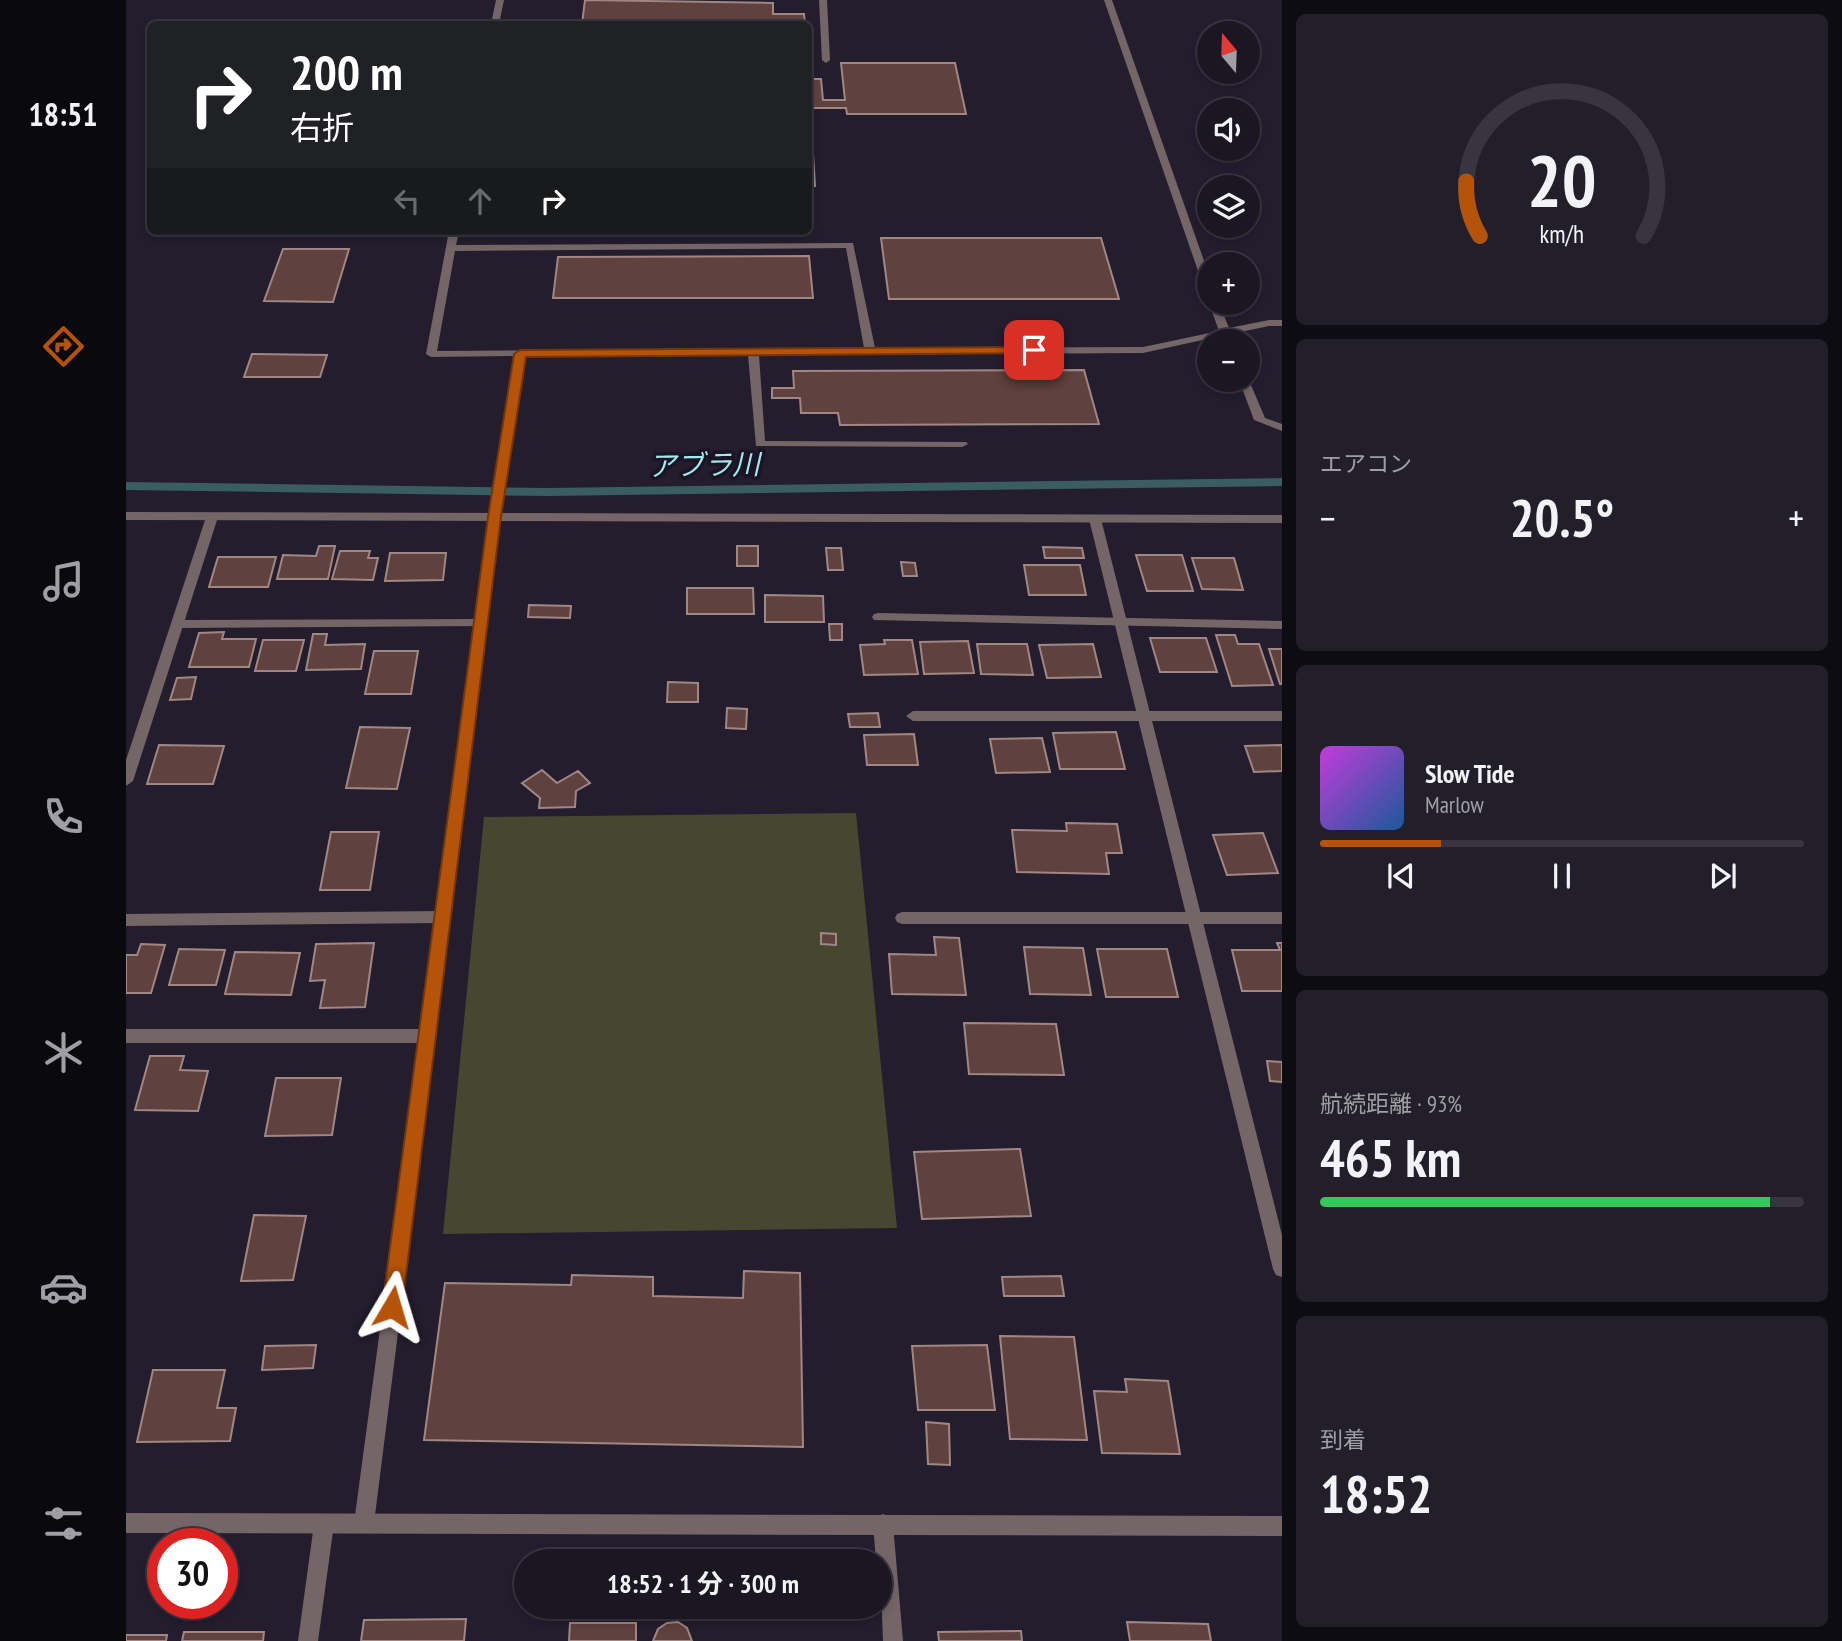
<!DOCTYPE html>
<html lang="ja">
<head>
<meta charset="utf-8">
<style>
  :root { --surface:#1a1622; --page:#231f2a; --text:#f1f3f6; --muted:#9f9fa5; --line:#383540; --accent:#b45309 }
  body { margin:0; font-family:"PT Sans Narrow","Noto Sans JP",sans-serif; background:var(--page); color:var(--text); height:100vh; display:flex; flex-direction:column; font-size:26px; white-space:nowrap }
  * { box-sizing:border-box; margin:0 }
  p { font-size:23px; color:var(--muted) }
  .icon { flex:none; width:38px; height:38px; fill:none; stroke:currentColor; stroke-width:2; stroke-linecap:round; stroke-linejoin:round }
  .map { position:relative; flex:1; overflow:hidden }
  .panel { display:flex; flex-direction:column; gap:14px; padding:14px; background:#0e0c13; width:560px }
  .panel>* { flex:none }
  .banner { position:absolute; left:21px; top:21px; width:665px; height:214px; border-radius:10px; box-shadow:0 4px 10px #0003,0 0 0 2px var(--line); background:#202124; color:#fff; overflow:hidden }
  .needle { width:46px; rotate:341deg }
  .tools { position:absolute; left:1071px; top:21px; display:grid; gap:14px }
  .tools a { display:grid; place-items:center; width:63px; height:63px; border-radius:50%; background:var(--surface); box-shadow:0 4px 10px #0003,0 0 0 2px var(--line); font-size:35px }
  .speed { position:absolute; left:21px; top:1528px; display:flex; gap:14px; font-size:35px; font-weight:700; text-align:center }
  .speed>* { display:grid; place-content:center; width:91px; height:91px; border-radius:50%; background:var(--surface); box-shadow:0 4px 10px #0003,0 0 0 2px var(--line); line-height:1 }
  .speed .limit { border:10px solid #d22; background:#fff; color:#111 }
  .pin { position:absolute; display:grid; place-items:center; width:60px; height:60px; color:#fff; margin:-30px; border-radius:14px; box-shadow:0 4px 10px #0006 }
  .me { position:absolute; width:77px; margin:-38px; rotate:7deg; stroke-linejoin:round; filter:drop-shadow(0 0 5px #0008) }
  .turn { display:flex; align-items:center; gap:24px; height:147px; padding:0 28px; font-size:32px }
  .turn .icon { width:91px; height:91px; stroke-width:2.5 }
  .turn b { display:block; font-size:49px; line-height:60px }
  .lanes { display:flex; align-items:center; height:66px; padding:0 28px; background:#0003; justify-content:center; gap:35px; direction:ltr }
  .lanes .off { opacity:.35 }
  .big { font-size:52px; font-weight:700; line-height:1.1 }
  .panel .widget { flex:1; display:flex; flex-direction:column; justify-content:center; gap:10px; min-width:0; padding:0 24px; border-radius:10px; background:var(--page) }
  .panel .dial { align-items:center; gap:0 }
  .dial svg { height:182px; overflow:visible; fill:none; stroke:var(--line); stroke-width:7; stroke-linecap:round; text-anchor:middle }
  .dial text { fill:var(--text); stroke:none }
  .song { display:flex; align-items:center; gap:21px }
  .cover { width:84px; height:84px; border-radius:10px; background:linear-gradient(135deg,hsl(290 70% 55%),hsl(210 70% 35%)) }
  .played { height:7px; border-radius:4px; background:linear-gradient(90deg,var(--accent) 25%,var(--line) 25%) }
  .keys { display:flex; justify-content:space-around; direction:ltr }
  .heat { display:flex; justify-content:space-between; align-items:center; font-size:38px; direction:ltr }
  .charge { height:10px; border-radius:5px; background:linear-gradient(90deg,#34c759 93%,var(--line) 0) }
  .trip { position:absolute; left:388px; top:1549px; width:378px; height:70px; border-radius:35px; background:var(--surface); box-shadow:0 4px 10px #0003,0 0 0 2px var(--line); font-weight:700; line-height:70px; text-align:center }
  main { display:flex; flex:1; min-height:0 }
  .dock { display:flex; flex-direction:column; width:126px; justify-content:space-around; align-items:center; background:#0a090e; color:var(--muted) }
  .dock .icon { width:49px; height:49px }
  .dock .selected { color:var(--accent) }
  .dock b { font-size:32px; color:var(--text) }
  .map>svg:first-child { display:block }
  .green { fill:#464730 }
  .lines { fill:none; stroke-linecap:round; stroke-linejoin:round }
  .stream { fill:#395d61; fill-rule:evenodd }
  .building { fill:#5f413e; stroke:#a18784; stroke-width:2 }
  .service { fill:#746666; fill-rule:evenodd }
  .minor { fill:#746666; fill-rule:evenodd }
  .tertiary { fill:#746666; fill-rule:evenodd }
  .route { fill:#b45309; stroke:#753606; stroke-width:2 }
  .labels { text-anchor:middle; stroke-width:7; stroke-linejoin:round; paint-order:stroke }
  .water-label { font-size:28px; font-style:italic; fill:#a2e9f2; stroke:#1a1424 }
</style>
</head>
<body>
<main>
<nav class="dock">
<b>18:51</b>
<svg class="icon selected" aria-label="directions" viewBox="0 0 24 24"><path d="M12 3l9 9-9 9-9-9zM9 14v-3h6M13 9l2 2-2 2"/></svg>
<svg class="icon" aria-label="music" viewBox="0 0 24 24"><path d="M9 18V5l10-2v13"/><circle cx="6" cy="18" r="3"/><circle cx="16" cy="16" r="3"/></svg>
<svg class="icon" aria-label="phone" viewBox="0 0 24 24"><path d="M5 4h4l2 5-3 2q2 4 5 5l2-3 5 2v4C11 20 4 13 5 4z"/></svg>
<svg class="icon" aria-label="climate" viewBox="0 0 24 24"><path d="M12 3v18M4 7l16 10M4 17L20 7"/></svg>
<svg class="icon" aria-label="car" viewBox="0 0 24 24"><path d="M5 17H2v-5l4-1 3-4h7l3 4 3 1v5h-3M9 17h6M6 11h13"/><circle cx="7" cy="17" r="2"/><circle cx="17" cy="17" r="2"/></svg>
<svg class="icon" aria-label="filters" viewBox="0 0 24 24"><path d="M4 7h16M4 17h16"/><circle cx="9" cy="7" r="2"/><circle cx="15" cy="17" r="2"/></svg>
</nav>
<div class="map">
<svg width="1156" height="1641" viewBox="0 0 1156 1641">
  <rect width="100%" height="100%" fill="#231d2e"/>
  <path class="green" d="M730,813L771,1228L317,1234L358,817Z"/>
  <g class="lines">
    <path class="stream" d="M1156,478V486L422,496L0,490V482L422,488Z"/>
  </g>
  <path class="building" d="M459,0L647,3V14H678L679,24H456Z
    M715,63H829L840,114H721L720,108H682V79H695L697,100H719Z
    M682,154H687L689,186H682Z
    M431,231H529V236H431Z
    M755,238H975L993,299H763Z
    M157,249H223L207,302L138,301Z
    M683,256L687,298H427L432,257Z
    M126,354L201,355L194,377H118Z
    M958,370L973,424L714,425L712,413H675L674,398H646V388H668L667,371Z
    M193,546H209L202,579H151L157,555L190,556Z
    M611,546H632V566H611Z
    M917,547L956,548L958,558H919Z
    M700,548H715L717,570H702Z
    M214,551H244L242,558H252L247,580L206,579Z
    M264,553H320L317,580L259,581Z
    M1010,555H1056L1067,591H1021Z
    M92,557H150L142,587H83Z
    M1066,558H1108L1117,590L1076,589Z
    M775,562L789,563L791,576H777Z
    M898,565H954L960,595H903Z
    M561,588H627L628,614H561Z
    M639,595L697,596L698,622H639Z
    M403,605L445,606L444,618L402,617Z
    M703,624H716V640H704Z
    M98,632L96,639H130L123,667H63L73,633Z
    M187,634H201L199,645L239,644L235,669L180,670Z
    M1090,635H1109L1112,644H1133L1147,685L1106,686Z
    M1024,638H1080L1091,672H1034Z
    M137,640H178L170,671H129Z
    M758,640H786L792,674L738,675L734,645L759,644Z
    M842,641L848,673L798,674L794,642Z
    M851,644H901L907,675L855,674Z
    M967,644L975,677L921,678L913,645Z
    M1143,649H1156V684H1154Z
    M248,651H292L285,694H239Z
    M70,677L65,699L44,700L51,678Z
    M542,682L572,683V702H541Z
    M601,708L621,709L620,729L600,728Z
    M752,713L754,727H724L722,714Z
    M234,727L284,728L271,789L220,788Z
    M990,732L999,769H934L927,733Z
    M788,734L792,765H741L738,735Z
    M916,738L924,772L870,773L864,739Z
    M33,745L98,746L87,784H21Z
    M1156,745V771L1128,772L1119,746Z
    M416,770L431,783L452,771L464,783L450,791L449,807L413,808L414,798L396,783Z
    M940,823L991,824L996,853H980L983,874L891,872L886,830L941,831Z
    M205,832H253L244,890H194Z
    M1137,833L1152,873L1101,875L1087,835Z
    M695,933L710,934V945L695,944Z
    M808,937L833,938L840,995L766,994L763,954L810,955Z
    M248,943L239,1007L194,1008L199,980L184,981L190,944Z
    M1151,943H1156V991H1116L1106,950H1154Z
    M15,944L39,945L25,993H0V955H11Z
    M898,947L957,948L965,995L904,994Z
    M53,949L99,950L90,985H43Z
    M971,949H1041L1052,997H980Z
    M109,952L174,953L165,995L99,994Z
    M838,1023L930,1024L938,1075L843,1074Z
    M24,1056H58L54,1070L82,1071L72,1111L9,1110Z
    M1141,1061L1156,1062V1082L1144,1081Z
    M150,1078H215L206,1135L139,1136Z
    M894,1149L905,1216L796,1219L788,1152Z
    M128,1215L180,1216L167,1280L115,1281Z
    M618,1271L674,1273L677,1447L298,1440L319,1283L445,1285L446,1275L527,1277V1296L617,1298Z
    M935,1276L938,1296H878L876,1277Z
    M874,1336L948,1337L961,1440L884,1439Z
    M190,1345L187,1368L136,1370L139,1346Z
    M861,1345L869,1410H792L786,1346Z
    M27,1370H99L91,1408H110L104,1441L11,1442Z
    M999,1379L1042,1381L1054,1454L976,1453L968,1391L1001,1392Z
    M800,1422L823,1424L824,1465L802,1464Z
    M340,1619L338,1641H235L238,1620Z
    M552,1622L561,1628L566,1641H527L532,1629L541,1623Z
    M1001,1622L1082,1624L1085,1641H1004Z
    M444,1623H510V1641H443Z
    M895,1631L896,1641H813L812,1632Z
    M58,1632H138L137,1641H56Z
    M0,1635H41L40,1641H0Z"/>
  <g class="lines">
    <path class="service" d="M370,0H378L373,24H365Z
      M693,0H701L704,60L700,63L696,60Z
      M978,0H986L1083,275V291L1078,288Z
      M323,231H333L330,245L727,243L749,348L1017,347L1093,331L1083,303H1093L1103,328L1143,320H1156V326H1143L1105,334L1106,341H1098L1095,336L1017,353L633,355L639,441L840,442L842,444L836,447L630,446L622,355L399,356L375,517L369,521L363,517L388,356L305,357L300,354ZM720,248L738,348L311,351L329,251Z
      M1122,378L1139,418L1156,424V431L1128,420L1113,380H1122Z
      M752,613L1156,621V629L748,620L746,617L748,614Z
      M355,619L359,620L361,623L359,626L51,628L45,624L51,620Z
      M787,711H1156V721H787L780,716Z
      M317,911L322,913L324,917L322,921L317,923L0,926V914Z
      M776,912H1156V924H776L771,922L769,918L771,914Z
      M0,1029H301L307,1031L309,1036L307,1041L301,1043H0Z"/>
    <path class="minor" d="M86,513L92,517L7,781L0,786V760L80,517Z
      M369,513L375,517L248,1523L245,1530L238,1533L231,1530L228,1523L363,517Z
      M969,515L975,519L1156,1235V1277L1150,1275L1147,1269L963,519Z
      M198,1514L205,1517L208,1524L192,1641H172L188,1524L191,1517Z
      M757,1514L764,1517L767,1524L777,1641H757L754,1561H750L747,1524L750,1517Z"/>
    <path class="tertiary" d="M0,512L1156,515V523L0,520Z
      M0,1513L1156,1516V1536L0,1533Z"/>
  </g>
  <path class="route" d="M908,347L914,350L912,353L400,357L375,517L276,1307L273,1313L266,1316L259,1313L256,1307L362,517L388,354L394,350Z"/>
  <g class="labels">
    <g class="water-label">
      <text transform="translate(578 465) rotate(-1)" y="10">アブラ川</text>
    </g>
  </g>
</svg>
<div class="tools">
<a><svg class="needle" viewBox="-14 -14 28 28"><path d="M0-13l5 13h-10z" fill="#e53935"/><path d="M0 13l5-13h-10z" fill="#9f9fa5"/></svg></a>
<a><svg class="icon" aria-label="sound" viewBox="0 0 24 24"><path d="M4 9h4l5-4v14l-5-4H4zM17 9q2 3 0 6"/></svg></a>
<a><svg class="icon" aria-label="layers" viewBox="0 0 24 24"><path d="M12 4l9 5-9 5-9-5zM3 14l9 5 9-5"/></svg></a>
<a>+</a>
<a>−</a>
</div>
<div class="speed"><div class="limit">30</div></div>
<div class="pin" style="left:908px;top:350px;background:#d93025"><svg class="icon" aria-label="arrive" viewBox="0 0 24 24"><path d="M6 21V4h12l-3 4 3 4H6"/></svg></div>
<svg class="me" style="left:266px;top:1307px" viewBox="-20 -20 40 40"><path d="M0-17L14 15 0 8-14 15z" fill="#b45309" stroke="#fff" stroke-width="4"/></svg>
<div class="trip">18:52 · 1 分 · 300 m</div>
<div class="banner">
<div class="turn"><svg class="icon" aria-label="right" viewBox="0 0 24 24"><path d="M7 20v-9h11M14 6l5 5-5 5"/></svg><div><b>200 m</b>右折</div></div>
<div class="lanes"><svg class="icon off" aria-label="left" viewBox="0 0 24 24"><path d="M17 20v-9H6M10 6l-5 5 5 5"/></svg><svg class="icon off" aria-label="ahead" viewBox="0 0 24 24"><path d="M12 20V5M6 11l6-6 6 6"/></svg><svg class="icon" aria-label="right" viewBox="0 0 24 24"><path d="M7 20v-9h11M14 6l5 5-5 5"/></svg></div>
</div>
</div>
<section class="panel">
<div class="widget dial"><svg viewBox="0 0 100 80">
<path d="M14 69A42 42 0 1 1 86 69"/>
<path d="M14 69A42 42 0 0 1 8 45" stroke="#b45309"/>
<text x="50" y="56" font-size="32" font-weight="700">20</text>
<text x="50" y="72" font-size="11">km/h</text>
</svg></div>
<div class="widget"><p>エアコン</p>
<div class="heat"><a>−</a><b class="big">20.5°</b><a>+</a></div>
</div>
<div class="widget">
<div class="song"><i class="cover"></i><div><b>Slow Tide</b><p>Marlow</p></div></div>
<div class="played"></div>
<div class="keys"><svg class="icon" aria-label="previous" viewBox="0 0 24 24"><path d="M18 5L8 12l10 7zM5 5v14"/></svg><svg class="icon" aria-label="pause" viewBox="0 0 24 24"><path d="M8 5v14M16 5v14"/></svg><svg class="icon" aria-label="next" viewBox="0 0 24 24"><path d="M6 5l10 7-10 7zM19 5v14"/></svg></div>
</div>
<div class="widget"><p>航続距離 · 93%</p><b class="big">465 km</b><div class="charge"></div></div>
<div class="widget"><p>到着</p><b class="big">18:52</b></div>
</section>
</main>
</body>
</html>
